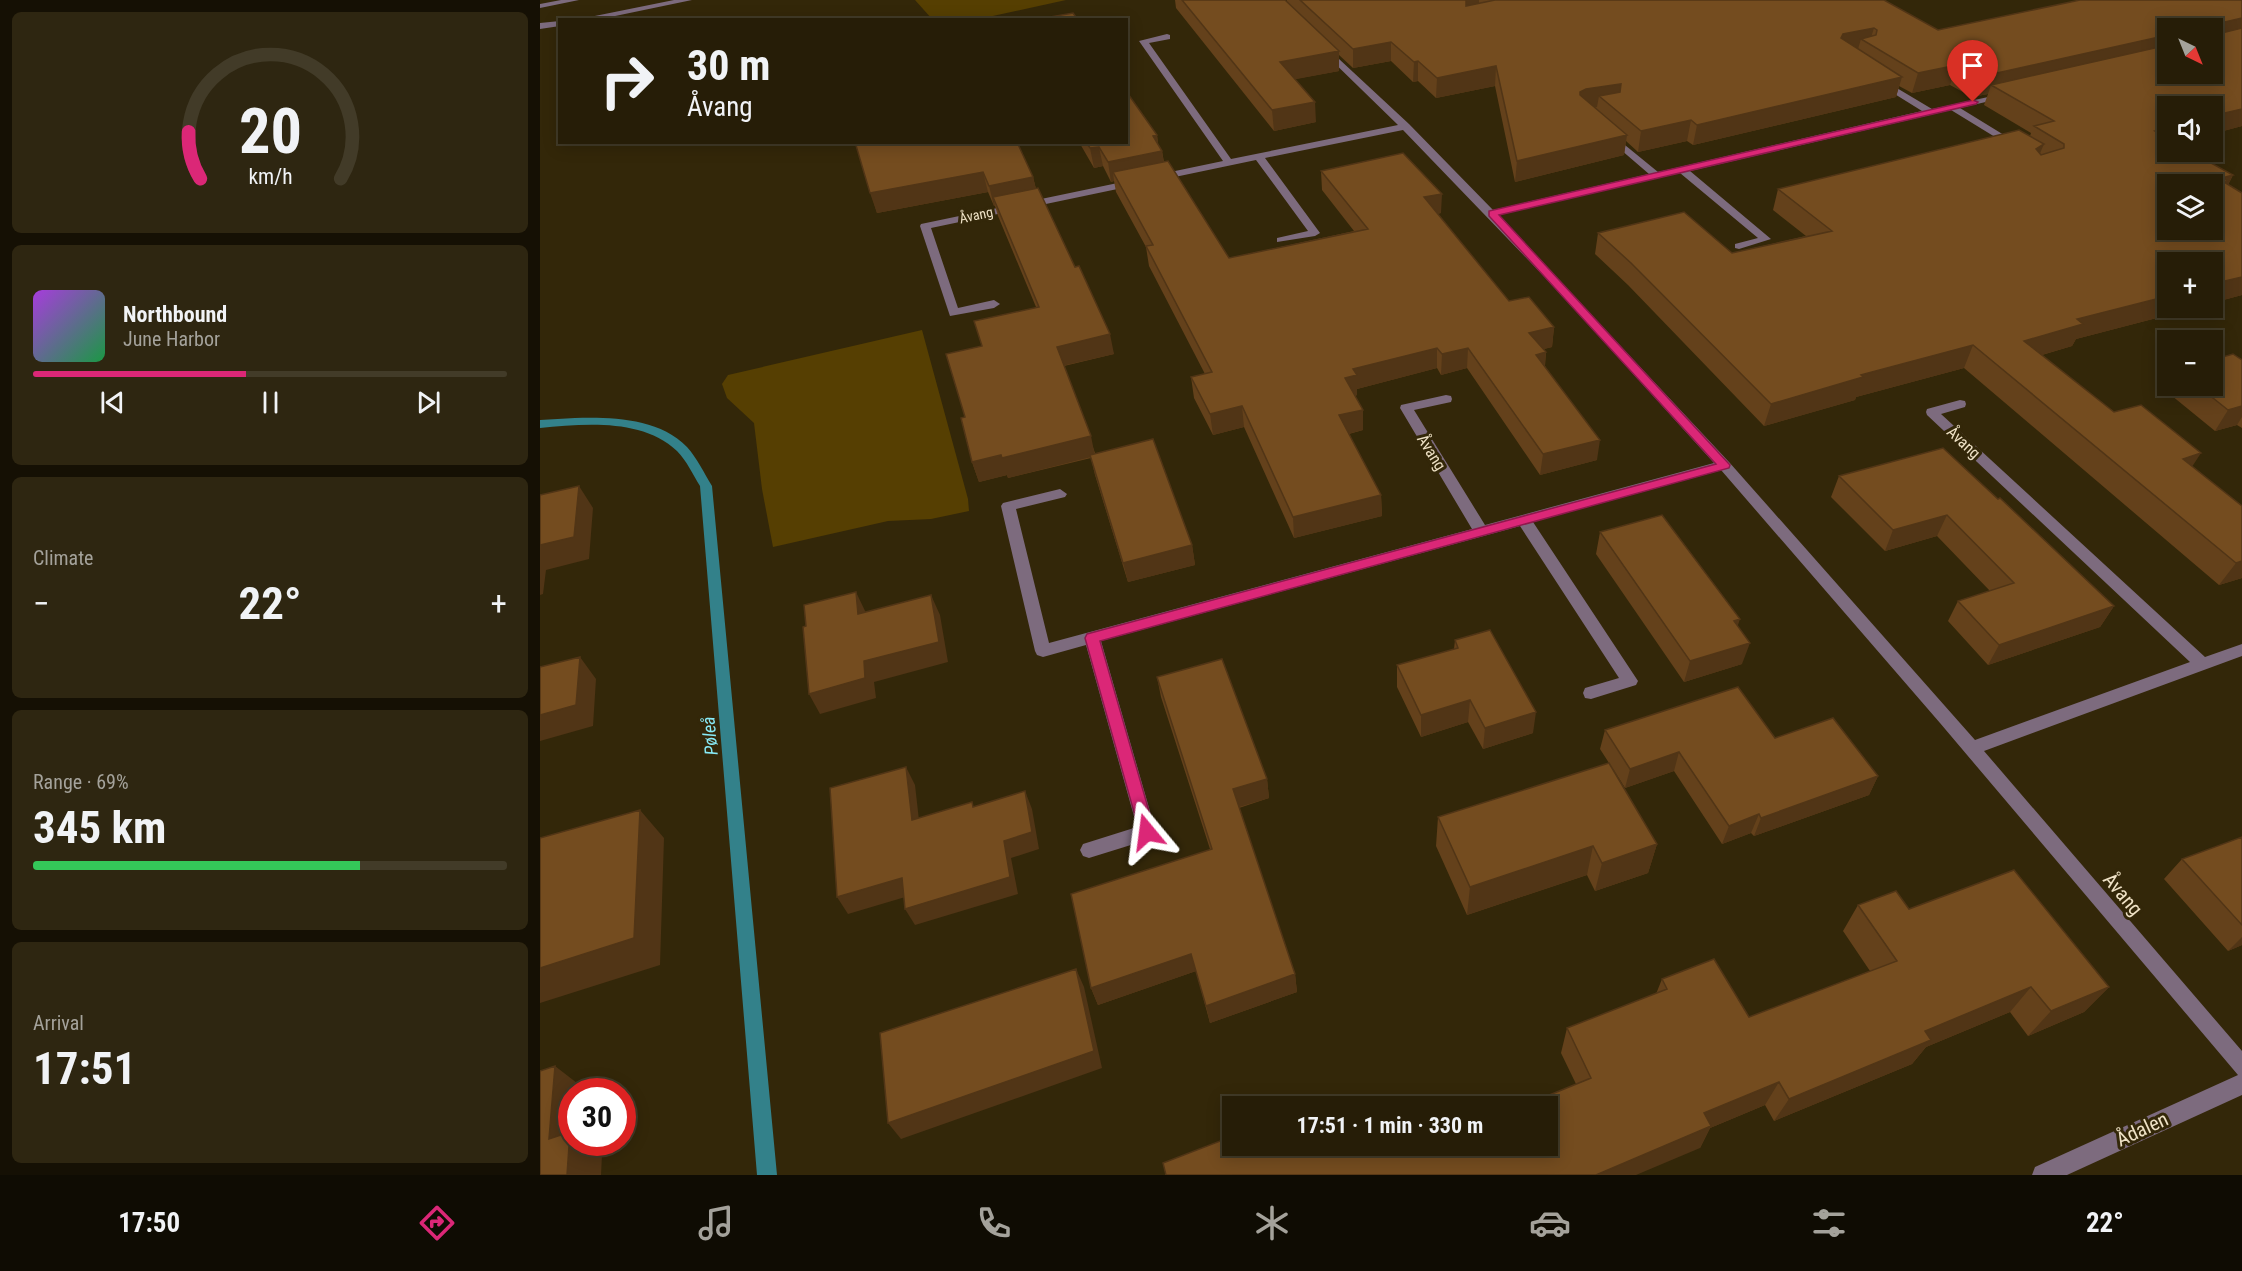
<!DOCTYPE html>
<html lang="en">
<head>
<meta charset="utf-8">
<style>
  :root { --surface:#261d07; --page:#2e2611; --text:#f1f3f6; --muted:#a4a29b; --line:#423b28; --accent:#db2777 }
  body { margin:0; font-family:"Roboto Condensed",sans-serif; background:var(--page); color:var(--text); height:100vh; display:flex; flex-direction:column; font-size:22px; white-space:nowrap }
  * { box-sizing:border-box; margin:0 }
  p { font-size:20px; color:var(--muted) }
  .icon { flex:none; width:33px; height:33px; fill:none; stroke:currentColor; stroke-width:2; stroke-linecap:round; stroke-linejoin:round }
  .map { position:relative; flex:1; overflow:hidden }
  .panel { display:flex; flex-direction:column; gap:12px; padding:12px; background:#151004; width:540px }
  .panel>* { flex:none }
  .hud { position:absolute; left:18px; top:18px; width:570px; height:126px; border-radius:0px; box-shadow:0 3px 15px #0003,0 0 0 2px var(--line); background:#261d07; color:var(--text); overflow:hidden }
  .needle { width:39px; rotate:137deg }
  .controls { position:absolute; left:1617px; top:18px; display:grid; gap:12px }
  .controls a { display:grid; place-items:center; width:66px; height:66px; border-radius:0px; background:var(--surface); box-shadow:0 3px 15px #0003,0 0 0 2px var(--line); font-size:30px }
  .speed { position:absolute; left:18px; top:1078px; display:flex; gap:12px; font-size:30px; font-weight:700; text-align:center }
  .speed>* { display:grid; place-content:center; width:78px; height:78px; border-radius:50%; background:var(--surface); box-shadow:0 3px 15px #0003,0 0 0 2px var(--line); line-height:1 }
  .speed .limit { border:9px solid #d22; background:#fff; color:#111 }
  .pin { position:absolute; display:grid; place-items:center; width:51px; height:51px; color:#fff; margin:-62px -26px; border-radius:50% 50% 50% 0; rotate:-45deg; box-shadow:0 0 6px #0007 }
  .pin .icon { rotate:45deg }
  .me { position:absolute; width:66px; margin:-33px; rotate:344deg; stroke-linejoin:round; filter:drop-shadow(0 0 4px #0008) }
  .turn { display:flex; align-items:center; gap:21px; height:126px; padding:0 30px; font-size:27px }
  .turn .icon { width:78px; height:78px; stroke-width:2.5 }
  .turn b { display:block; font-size:42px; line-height:51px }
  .big { font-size:45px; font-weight:700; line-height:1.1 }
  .panel .widget { flex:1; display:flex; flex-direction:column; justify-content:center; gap:9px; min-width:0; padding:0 21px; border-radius:9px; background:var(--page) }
  .panel .dial { align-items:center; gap:0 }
  .dial svg { height:156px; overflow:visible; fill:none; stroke:var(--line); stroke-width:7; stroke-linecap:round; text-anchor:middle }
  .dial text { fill:var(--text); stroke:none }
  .song { display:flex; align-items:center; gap:18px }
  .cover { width:72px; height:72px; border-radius:9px; background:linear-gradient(135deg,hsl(280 70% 55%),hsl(140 70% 35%)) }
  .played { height:6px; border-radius:3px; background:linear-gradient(90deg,var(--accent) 45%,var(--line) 45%) }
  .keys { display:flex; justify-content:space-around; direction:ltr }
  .heat { display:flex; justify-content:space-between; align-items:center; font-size:33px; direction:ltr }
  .charge { height:9px; border-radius:4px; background:linear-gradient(90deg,#34c759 69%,var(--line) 0) }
  .trip { position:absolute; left:682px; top:1096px; width:336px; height:60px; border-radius:0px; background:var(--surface); box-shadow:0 3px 15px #0003,0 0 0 2px var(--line); font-weight:700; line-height:60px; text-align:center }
  .menu { display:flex; height:96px; justify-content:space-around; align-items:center; background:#0f0c03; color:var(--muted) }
  .menu .icon { width:42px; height:42px }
  .menu .active { color:var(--accent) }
  .menu b { font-size:27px; color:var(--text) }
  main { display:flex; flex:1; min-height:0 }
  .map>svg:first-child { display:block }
  .green { fill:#563f02 }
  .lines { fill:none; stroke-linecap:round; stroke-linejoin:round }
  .stream { fill:#33818a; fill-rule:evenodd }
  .minor { fill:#7d6b7e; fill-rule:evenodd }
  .wall { fill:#64411b; fill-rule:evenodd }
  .shaded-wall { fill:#513516 }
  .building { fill:#744c1f; stroke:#513516; stroke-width:1.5; fill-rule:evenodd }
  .route { fill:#db2777; stroke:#8e194d; stroke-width:1.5 }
  .labels { text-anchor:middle; stroke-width:6; stroke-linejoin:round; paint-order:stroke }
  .far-street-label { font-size:14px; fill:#efe2c6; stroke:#332709 }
  .street-label { font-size:16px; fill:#efe2c6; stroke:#332709 }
  .water-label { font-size:18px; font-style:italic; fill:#88ebf7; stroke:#332709 }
  .near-street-label { font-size:20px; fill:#efe2c6; stroke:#332709 }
</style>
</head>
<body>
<main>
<section class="panel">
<div class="widget dial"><svg viewBox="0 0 100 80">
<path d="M14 69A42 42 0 1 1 86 69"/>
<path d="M14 69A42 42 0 0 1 8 45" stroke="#db2777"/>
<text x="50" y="56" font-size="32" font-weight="700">20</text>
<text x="50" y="72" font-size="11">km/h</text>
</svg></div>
<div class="widget">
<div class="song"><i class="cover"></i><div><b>Northbound</b><p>June Harbor</p></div></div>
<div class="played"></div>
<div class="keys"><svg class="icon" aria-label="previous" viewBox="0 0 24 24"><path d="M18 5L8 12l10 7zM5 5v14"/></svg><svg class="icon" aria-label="pause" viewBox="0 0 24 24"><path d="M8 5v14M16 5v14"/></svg><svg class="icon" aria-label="next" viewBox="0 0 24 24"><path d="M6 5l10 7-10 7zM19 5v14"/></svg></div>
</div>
<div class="widget"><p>Climate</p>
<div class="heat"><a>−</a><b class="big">22°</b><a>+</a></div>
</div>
<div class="widget"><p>Range · 69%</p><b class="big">345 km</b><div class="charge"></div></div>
<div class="widget"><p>Arrival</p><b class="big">17:51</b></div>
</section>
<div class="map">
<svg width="1702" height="1175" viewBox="0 0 1702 1175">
  <rect width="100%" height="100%" fill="#332709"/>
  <path class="green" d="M375,0H526L439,19H392Z
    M382,330L428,499L429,511L391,519L348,521L233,547L222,489L214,423L187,398L182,384L188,375Z"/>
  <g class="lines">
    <path class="stream" d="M35,418C72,417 119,418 147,447C157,458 164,473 172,486L237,1175H217L160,486C153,475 147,461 137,451C102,418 44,424 0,428V420Z"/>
    <path class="minor" d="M21,0H39L0,8V4Z
      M134,0H152L56,20H35Z
      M20,21V26L0,29V23Z
      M627,34L630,35V39L609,43L691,159L858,125L782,51L781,49L785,46L869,124L953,210L1109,174L1066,137V133L1069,132L1118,172L1382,111L1337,83V79L1340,78L1392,109L1467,93V97L1420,108L1477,143V147L1473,148L1411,110L1150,171L1231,239L1199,249L1195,248V244L1218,238L1140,173L958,215L1189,462L1435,740L1650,662L1387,415L1386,412L1387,409L1420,400L1425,401L1426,404L1425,407L1401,414L1665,657L1702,644V656L1444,751L1702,1051V1095L1527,1175H1492L1495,1167L1698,1075L1400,723L1181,470L993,522L1098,681L1096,685L1051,699L1045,698L1043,693L1045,688L1079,678L980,526L561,641L616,832L613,837L607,840L549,858L543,856L540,850L543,844L597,827L546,645L503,657L497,655L495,651L461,506L463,503L520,489L527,494L525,497L476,509L509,643L932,529L860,408L861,405L906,395L911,396L912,399L911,402L874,410L945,525L1174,463L1021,294L863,130L725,158L780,233L775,236L737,242V238L768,231L716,160L391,228L418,308L454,300L460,304L454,308L410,316L380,226L381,224L683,161L599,41Z"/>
  </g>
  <path class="wall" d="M635,0H745L747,2V0H1344L1398,30L1536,1V0H1702V126L1672,134V106L1628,152L1693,175L1688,185L1702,295L1672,303V262L1628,308H1655L1536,339L1532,346L1502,355L1574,412L1652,466L1702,506V578L1679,585L1424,368L1316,397L1315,400L1224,426L1088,285L1055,254L1058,233L1192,253L1266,236L1233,210L1238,189L1490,136L1491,133L1444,105L1448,94L1432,97L1410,85L1372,93L1359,86L1356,97L1153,145L1147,141L1098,152L1086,141L1084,155L975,182L955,86L896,98L878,81L873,82L851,61L813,68L799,55V71L755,79L776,122L734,131L636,8ZM1628,28H1672L1628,74Z
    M617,135L618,144L622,151L624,162L689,258L814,231L782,190L781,171L901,213L897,214L969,301L1014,327L1012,347L1004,349L1006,352L1005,366L1057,460L1000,475L927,368L901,375L897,368L817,389V395L815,396L823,410V430L809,434L841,495L842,516L754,538L704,427L673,435L654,398L651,377L665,374L609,266L606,247L576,192L574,181L571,182L563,166L554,168L539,142H586Z
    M315,142L493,177L496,189L574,354L524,366L555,453L652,545L655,565L588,582L555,475L551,458L468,478L467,475L439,482L432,462L425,417L441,346L496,307L458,216L455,206H454L448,192L337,213Z
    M1702,360V428L1697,425L1675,431L1626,391L1629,386H1672Z
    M1403,448L1574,606L1560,627L1448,665L1408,621L1418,601L1450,591L1397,536L1345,551L1291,497L1299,476Z
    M1060,532L1198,626L1202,664L1144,682L1056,554Z
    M915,640L993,733L943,749L928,722L881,737L857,687V665L914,649Z
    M617,677L727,779L729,798L699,808L755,974L757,992L670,1023L656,971L558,1005L551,988L670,849L621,697Z
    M1065,730L1235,738L1338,776L1329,795L1214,836L1211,833L1182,844L1134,771L1085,788L1072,767L1117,844L1108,873L1055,891L1047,875L927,915L896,846L898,817L1069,763L1060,749Z
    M1702,837V945L1688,951L1624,879L1642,859Z
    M1318,905L1369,909L1569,987L1544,1012L1488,1036L1470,1012L1386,1047L1372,1064L1234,1121L1225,1105L1170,1128L1160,1148L791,1154L1008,1146L1036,1084L1021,1053L1027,1028L1116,994L1122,979L1209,1017L1330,971L1303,931Z"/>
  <path class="shaded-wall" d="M926,0H939V15L925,18Z
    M1702,18V34L1672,42L1680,23Z
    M1334,28L1329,44L1321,39L1318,49L1301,38L1303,34Z
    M1628,35V53L1451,85L1448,94L1432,97L1439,77Z
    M851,42V61L813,68V49Z
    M799,51V71L741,82L740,62Z
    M878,61V81L873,82L874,62Z
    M1417,65L1410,85L1372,93L1378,73Z
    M956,66L955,86L896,98L897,78Z
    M1362,77L1356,97L1153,145L1157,125Z
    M1081,84L1078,104L1059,96L1057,107L1044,109L1038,112L1040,92L1046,89Z
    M775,102L776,122L734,131L732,110Z
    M1702,109V126L1672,134V116Z
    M1151,120L1147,141L1098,152L1101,131Z
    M1628,128V146L1615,131Z
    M617,135L619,152L622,151L625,171L573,172L574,181L571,182L568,162L613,136Z
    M1087,135L1084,155L975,182L977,161Z
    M1504,144L1495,165L1496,149Z
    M559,147L563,166L554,168L550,148Z
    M443,172L448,192L337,213L330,193Z
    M1693,175L1682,196V178Z
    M493,177L498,197H453L455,206H454L449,186Z
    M902,194L901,213L884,217V197Z
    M1702,277V295L1672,303V284Z
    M1628,296V308H1655L1536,339L1532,346L1474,363L1484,341L1537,319Z
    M1014,327L1012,347L987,353L989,333Z
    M570,334L574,354L522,366L517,347Z
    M1433,345L1424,368L1316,397L1315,400L1224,426L1231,404L1321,375Z
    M897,348V368L817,389V395L805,398V378L813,369Z
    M928,348L927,368L901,375L902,354Z
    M1006,352L1004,372L996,355Z
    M702,406L704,427L673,435L670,414Z
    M1702,406V417L1697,425L1675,431L1688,410Z
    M823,410V430L800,436L799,415Z
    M551,436L555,456L468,478L467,475L439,482L432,462Z
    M1060,440L1057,460L1000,475L1003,454Z
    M1661,453L1646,476L1643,459Z
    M39,486L53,508L49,559L6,570L3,594L0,595V545Z
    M841,495L842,516L754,538L753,517Z
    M1407,515L1397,536L1345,551L1353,530Z
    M652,545L655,565L588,582L583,563Z
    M1702,561V578L1679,585L1696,563Z
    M316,592L326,613L318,614Z
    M391,595L400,615L408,662L334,682L336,698L280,714L269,694L324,661Z
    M1574,606L1560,627L1448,665L1459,645Z
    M1200,619L1193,640L1194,621Z
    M1210,643L1202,664L1144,682L1150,661Z
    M40,657L56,679L53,726L0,741V715Z
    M930,700L928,722L881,737V715Z
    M996,712L993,733L943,749L945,728Z
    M1139,752L1134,771L1085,788L1090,769Z
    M366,767L375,785L381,838L372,820Z
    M1338,776L1329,795L1214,836L1221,818Z
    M727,779L729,798L696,808L693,789Z
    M485,791L492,809L499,849L471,858L478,894L375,925L365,909L464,841Z
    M100,810L124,838L120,965L0,1003V968Z
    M1219,814L1211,833L1182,844L1189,826Z
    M1117,844L1108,873L1055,891L1062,863Z
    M1053,846L1047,875L927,915L930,887Z
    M362,878L372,895L308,914L297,897Z
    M1702,937V945L1688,951Z
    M651,954L656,971L558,1005L551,988Z
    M536,969L544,987L562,1068L361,1139L348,1123Z
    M755,974L757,992L670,1023L666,1006Z
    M1491,987L1470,1012L1386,1047L1372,1064L1234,1121L1249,1099L1385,1031Z
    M1569,987L1544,1012L1488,1036L1511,1011Z
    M15,1066L46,1090V1092H32V1143H45L62,1155L61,1175H27L9,1139Z
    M1239,1082L1225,1105L1170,1128L1160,1148L1096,1175H1056L1164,1113Z"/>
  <path class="building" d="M642,0H745L799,51L740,62L775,102L732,110Z
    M760,0H926V6L955,0H1344L1398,30L1540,0H1702V18L1680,23L1679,31L1682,33L1702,28V109L1672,116V106H1628V128L1615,131L1628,138V152H1651L1693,175L1682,178L1688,181L1684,182L1702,193V277L1672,284V262H1628V296L1537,319L1543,324L1484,341L1574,412L1601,405L1661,453L1643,459L1702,506V561L1696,563L1433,345L1321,375L1323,377L1231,404L1091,263L1058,233L1144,212L1192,253L1292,231L1238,189L1479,130L1504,144L1496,149L1501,155L1524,148V144L1494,126L1514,121L1451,85L1628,45V74H1672V28H1628V35L1439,77L1417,65L1378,73L1321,39L1336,35L1337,30L1334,28L1303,34L1301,38L1362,77L1157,125L1151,120L1101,131L1059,96L1080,92L1081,84L1046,89L1040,92V95L1087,135L977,161L956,66L897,78L878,61L874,62L851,42L813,49ZM1628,184H1672V230H1628Z
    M533,13L538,20H493Z
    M586,91L617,135L613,136L622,151L568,162L559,147L550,148L546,142H586Z
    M315,142H477L493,177L449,186L443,172L330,193Z
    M863,153L902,194L884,197L969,301L989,297L1014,327L989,333L1006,352L996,355L1060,440L1003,454L928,348L902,354L897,348L813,369L817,375L805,378L823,410L799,415L841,495L753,517L702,406L670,414L651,377L672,372L606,246L613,245L573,172L628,161L689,258L828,229L781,171Z
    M498,188L535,267L539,266L570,334L517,347L551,436L462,458L461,455L432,462L421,418L425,417L406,354L442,346L434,321L499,307L453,197Z
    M1693,354L1702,360V406L1688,410L1658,386H1672V360Z
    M613,439L652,545L583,563L550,455Z
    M1403,448L1458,499L1460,498L1574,606L1459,645L1418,601L1474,583L1407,515L1353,530L1299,476Z
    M39,486L34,537L0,545V495Z
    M1122,515L1200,619L1194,621L1210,643L1150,661L1060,532Z
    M316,592L318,614L391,595L399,642L324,661L325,678L269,694L263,627L266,626L264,605Z
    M950,630L996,712L945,728L930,700L881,715L857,665L918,648L915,640Z
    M40,657L36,705L0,715V667Z
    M682,659L727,779L693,789L755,974L666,1006L651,954L551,988L531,894L672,849L617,677Z
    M1198,687L1235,738L1293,718L1338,776L1221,818L1219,814L1189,826L1139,752L1090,769L1065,730Z
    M1069,763L1117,844L1062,863L1053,846L930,887L898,817Z
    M366,767L372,820L432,802L433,807L485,791L492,832L464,841L470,877L365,909L362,878L297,897L290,788Z
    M100,810L94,938L0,968V838Z
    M1702,837V925L1642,859Z
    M1474,870L1569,987L1511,1011L1491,987L1385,1031L1391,1040L1249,1099L1239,1082L1164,1113L1171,1126L1056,1175H625H626L623,1163L693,1136V1146H788L791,1154L811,1146H1008V1107H980L1051,1078L1027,1028L1127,989L1122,979L1174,959L1209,1017L1357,961L1318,905L1356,891L1369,909Z
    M536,969L554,1051L348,1123L340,1033Z
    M15,1066L9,1139L30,1132L27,1175H0V1071Z"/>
  <path class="route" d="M1433,100L1438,102L1436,104L959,215L1190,465L1189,468L560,641L615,832L612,837L607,839L601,837L545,638L547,634L1176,464L949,216V211Z"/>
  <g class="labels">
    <g class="far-street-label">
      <text transform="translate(436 215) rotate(-12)" y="5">Åvang</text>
    </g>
    <g class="street-label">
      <text transform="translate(1424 442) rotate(43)" y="6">Åvang</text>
      <text transform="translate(892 452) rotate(58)" y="6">Åvang</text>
    </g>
    <g class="water-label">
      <text transform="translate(170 736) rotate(-95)" y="6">Pøleå</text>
    </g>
    <g class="near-street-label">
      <text transform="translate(1583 894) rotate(50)" y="7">Åvang</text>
      <text transform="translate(1602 1129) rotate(-25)" y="7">Ådalen</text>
    </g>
  </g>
</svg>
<div class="controls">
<a><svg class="needle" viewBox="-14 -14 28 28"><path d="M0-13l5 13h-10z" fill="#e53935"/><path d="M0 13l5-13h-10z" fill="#a4a29b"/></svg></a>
<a><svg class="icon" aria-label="sound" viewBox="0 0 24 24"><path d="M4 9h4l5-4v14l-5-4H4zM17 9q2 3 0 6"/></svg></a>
<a><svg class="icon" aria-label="layers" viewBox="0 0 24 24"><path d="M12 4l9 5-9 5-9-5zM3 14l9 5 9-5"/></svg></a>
<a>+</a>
<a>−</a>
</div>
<div class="speed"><div class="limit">30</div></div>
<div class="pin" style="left:1433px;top:102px;background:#d93025"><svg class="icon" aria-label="arrive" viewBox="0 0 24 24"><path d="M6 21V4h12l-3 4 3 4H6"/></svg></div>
<svg class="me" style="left:607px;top:832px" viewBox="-20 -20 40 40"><path d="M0-17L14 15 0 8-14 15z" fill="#db2777" stroke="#fff" stroke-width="4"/></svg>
<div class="trip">17:51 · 1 min · 330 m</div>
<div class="hud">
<div class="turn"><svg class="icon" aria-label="right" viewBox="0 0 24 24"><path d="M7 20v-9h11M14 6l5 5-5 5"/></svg><div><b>30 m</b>Åvang</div></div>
</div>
</div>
</main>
<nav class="menu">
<b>17:50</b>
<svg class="icon active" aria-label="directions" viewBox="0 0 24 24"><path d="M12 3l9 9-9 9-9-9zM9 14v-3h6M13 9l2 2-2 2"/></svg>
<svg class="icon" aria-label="music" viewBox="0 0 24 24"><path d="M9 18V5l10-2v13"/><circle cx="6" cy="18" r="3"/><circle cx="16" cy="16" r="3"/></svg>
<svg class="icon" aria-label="phone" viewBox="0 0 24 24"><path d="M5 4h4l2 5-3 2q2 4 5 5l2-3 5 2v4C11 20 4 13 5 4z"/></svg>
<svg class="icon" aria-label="climate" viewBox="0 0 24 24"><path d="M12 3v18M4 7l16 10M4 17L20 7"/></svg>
<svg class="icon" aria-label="car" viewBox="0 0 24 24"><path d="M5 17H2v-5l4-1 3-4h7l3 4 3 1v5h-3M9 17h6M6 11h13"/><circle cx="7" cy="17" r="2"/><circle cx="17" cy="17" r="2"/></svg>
<svg class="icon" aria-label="filters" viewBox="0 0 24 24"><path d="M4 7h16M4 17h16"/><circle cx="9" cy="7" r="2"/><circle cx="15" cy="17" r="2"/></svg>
<b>22°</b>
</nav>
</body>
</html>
